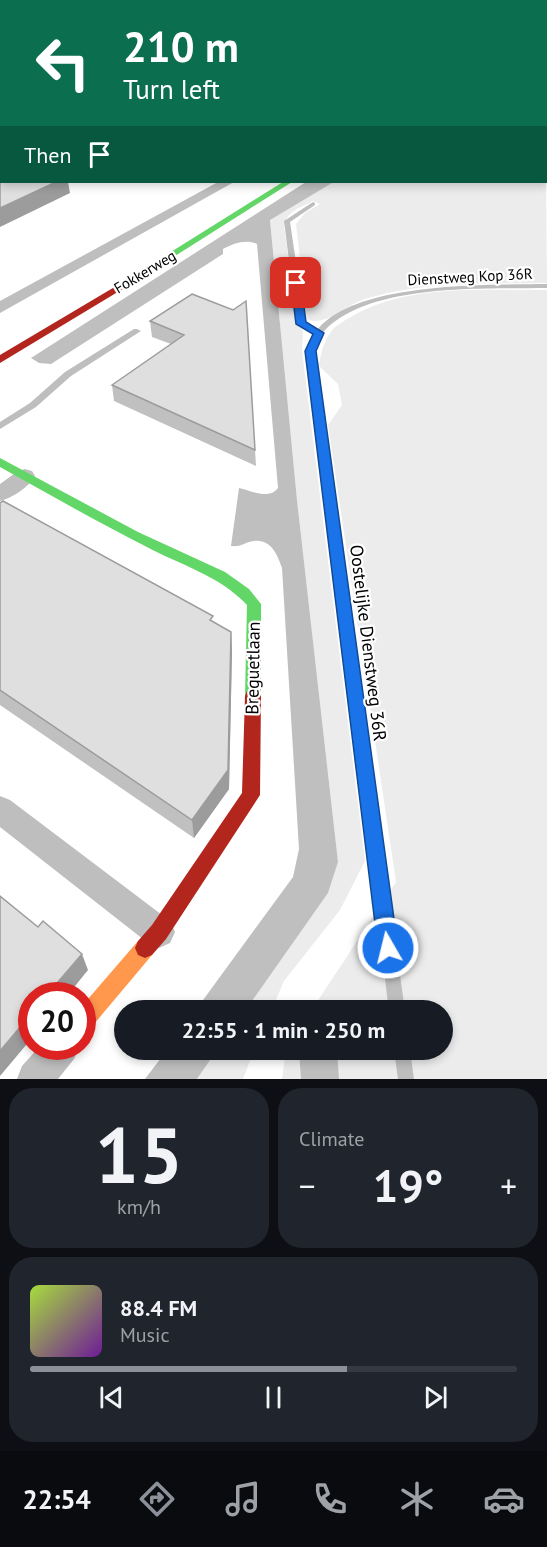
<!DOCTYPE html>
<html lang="en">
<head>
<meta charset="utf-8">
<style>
  :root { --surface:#171b24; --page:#20242c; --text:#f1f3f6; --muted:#9ea1a6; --line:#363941; --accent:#8c9099 }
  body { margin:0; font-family:"PT Sans",sans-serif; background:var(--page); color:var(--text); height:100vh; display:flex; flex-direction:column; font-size:22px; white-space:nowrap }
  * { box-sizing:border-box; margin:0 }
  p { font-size:20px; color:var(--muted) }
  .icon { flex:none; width:33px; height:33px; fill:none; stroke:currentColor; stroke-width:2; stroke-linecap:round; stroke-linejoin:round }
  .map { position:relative; height:1079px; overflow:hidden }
  .side { display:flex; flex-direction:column; gap:9px; padding:9px; background:#0d0f14; flex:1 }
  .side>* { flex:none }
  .hud { position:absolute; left:0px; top:0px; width:548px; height:183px; box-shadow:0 3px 9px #0003; background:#0b6e4f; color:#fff; overflow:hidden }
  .speed { position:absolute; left:18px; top:982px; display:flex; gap:12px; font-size:30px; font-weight:700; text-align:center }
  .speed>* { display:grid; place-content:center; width:78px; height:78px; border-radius:50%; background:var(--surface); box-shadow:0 3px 9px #0003; line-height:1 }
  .speed .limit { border:9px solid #d22; background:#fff; color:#111 }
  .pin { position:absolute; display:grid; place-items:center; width:51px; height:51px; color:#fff; margin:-26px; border-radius:12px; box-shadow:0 3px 9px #0006 }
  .me { position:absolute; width:66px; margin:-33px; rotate:352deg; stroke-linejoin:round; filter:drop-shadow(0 0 4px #0008) }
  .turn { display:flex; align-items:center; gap:21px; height:126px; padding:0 24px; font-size:27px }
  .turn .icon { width:78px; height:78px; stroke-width:2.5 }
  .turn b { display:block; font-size:42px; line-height:51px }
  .then { display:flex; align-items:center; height:57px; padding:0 24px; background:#0003; gap:12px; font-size:22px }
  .big { font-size:45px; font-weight:700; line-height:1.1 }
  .side .widget { flex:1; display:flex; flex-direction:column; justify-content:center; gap:9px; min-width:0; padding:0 21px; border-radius:24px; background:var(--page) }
  .side .dial { align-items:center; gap:0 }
  .dial b { font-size:78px; line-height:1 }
  .song { display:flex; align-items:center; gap:18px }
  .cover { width:72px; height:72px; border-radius:9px; background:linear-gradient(135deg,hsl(80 70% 55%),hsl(280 70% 35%)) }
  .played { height:6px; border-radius:3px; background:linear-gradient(90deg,var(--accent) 65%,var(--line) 65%) }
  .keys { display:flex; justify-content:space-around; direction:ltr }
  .heat { display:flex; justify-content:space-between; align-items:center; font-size:33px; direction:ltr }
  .side .tiles { flex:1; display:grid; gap:9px; grid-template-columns:1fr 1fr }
  .widget:last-child { grid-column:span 2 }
  .trip { position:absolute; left:114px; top:1000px; width:339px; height:60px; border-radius:30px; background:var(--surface); box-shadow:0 3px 9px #0003; font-weight:700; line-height:60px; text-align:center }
  .tab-bar { display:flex; height:96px; justify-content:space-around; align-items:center; background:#090b0e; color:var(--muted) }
  .tab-bar .icon { width:42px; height:42px }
  .tab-bar .on { color:var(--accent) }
  .tab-bar b { font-size:27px; color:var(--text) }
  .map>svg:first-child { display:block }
  .green { fill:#ececec }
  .water { fill:#bfbfbf }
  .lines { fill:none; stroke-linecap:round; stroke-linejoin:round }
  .lane { fill:#bebebe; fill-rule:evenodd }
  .street { fill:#bebebe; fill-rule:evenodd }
  .fast { fill:#63d668; fill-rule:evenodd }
  .slow { fill:#ff974d; fill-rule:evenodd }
  .jam { fill:#b3261e; fill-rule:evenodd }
  .wall { fill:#c0c0c0 }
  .shaded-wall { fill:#9c9c9c }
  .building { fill:#dfdfdf; stroke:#9c9c9c; stroke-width:1.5 }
  .route { fill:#1a73e8; stroke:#114b97; stroke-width:1.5 }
  .labels { text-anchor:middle; stroke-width:4.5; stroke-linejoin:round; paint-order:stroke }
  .far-street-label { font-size:15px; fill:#000; stroke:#fff }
  .street-label { font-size:18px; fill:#000; stroke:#fff }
</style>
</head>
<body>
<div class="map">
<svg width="547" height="1079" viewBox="0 0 547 1079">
  <rect width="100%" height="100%" fill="#fff"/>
  <path class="green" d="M546,176L547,283C486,284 424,281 365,299C347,304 324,328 307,319L296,224L305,213L320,204L313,201C300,208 286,211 284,227L298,325L303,331L302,350L365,861L340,910L284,981L271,1011H245L328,893L338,862L297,500L270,219L332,183L546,182Z
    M547,290V1079H282L286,1050H442V1011H311L396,882L328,425L342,405L338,384L319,366C321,352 324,339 334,328C338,324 344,321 349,318C407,283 482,291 547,290Z
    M217,1050H254L243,1079H197Z"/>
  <path class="water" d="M306,182H357L332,183L270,220L297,500L338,862L328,893L245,1011H195L293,877L299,849L282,568C277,554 271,539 254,541C244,542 243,547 231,546L239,488C252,491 269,500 278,488L257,244C246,239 234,243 223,249V254L51,364L39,363L31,358Z
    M167,1050H217L197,1079H145Z
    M337,1050L339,1079H301L299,1051Z"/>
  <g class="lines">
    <path class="lane" d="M313,202L315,203V205L290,222L305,323L317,330C356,281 489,285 547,284V288C485,289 377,283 328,327C321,333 318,343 314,351L405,1011H389L306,351L314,334L297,324L284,221Z
      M134,329H137L141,331L71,376L36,407L0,429V422L30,403L65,372Z
      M394,1050H410L414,1079H398Z"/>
    <path class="street" d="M318,0H330L317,2Z
      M0,111H2L0,119Z
      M218,182H234L0,313V301Z
      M25,469L32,471L35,476C29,487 12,498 0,501V484L18,471Z
      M0,796L10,800L170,921L175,932L170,943L159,948L148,943L0,827Z
      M39,1047H80L74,1059L58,1079H17L22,1066Z"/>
    <path class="fast" d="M546,36H547V40H546Z
      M283,182H292L126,287L118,285Z
      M0,458L138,532L225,572L249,589L261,604V696L259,701L253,702L247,701L245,696L247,605C219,575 180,565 145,546C96,521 48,494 0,467Z"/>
    <path class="slow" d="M145,938L152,941L155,948L152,955L89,1030L82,1033V1006L138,941Z"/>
    <path class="jam" d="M123,282L128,285L126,287L0,363V355Z
      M253,690L259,691L261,696L260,795L166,939L152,955L145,958L138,955L135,948L138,941L152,925L242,793L245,696L247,691Z"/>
  </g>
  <path class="wall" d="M192,294L255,450L256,466L114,401L112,385L171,344L152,337L150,321Z
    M0,503L231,632L232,652L229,789L194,838L0,705Z"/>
  <path class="shaded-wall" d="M56,182H68L70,193L0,227V208Z
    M231,632L232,652L229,789L194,838L192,820Z
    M82,954L88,970L67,996H46Z
    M32,1013V1038L0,1076V1051Z"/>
  <path class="building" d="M2,162V182H56L0,208V163Z
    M192,294L233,310L246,301L255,450L112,385L184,335L150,321Z
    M3,501L213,616L210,620L231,632L228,770L192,820L0,690V503Z
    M0,896L38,927L43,921L82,954L46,996H32V1013L0,1051Z"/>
  <path class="route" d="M296,280L301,283L306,322L324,333L316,351L398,948L395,955L388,957L381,955L378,948L305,351L313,334L296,324L291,283Z"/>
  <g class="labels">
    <g class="far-street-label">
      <text transform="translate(145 272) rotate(-31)" y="5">Fokkerweg</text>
      <text transform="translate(470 277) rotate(-3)" y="5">Dienstweg Kop 36R</text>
    </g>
    <g class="street-label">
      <text transform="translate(368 643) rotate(83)" y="6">Oostelijke Dienstweg 36R</text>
      <text transform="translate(253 668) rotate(-89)" y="6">Breguetlaan</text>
    </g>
  </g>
</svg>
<div class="speed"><div class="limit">20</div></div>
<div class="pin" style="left:296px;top:283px;background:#d93025"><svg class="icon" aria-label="arrive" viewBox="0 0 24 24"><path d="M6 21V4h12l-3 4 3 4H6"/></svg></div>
<svg class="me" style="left:388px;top:948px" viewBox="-20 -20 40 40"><circle r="17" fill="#1a73e8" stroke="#fff" stroke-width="3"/><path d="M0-11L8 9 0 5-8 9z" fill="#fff"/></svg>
<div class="trip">22:55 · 1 min · 250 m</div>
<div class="hud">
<div class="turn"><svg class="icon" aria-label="left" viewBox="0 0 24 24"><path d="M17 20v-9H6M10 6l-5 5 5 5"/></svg><div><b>210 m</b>Turn left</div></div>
<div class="then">Then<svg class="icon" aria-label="arrive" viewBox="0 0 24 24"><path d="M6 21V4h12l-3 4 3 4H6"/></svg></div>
</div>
</div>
<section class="side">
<div class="tiles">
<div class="widget dial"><b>15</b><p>km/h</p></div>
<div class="widget"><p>Climate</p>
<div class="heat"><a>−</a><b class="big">19°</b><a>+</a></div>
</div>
<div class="widget">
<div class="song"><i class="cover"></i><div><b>88.4 FM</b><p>Music</p></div></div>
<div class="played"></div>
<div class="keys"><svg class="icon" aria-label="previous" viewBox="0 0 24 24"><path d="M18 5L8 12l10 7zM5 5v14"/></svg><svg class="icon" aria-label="pause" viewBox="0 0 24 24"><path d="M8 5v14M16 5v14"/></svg><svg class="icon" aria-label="next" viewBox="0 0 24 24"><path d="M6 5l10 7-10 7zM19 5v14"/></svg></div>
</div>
</div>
</section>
<nav class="tab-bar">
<b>22:54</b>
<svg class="icon on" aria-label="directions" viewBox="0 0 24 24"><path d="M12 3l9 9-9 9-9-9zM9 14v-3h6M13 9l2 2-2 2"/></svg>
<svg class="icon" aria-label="music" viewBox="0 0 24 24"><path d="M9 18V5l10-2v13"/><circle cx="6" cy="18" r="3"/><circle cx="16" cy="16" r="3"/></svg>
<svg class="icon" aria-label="phone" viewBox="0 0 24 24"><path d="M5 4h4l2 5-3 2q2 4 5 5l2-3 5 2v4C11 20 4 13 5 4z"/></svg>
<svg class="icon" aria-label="climate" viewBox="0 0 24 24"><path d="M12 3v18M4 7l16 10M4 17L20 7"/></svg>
<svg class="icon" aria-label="car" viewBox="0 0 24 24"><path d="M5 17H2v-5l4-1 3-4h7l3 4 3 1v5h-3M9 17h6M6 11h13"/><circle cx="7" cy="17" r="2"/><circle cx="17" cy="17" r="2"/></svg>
</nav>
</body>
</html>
